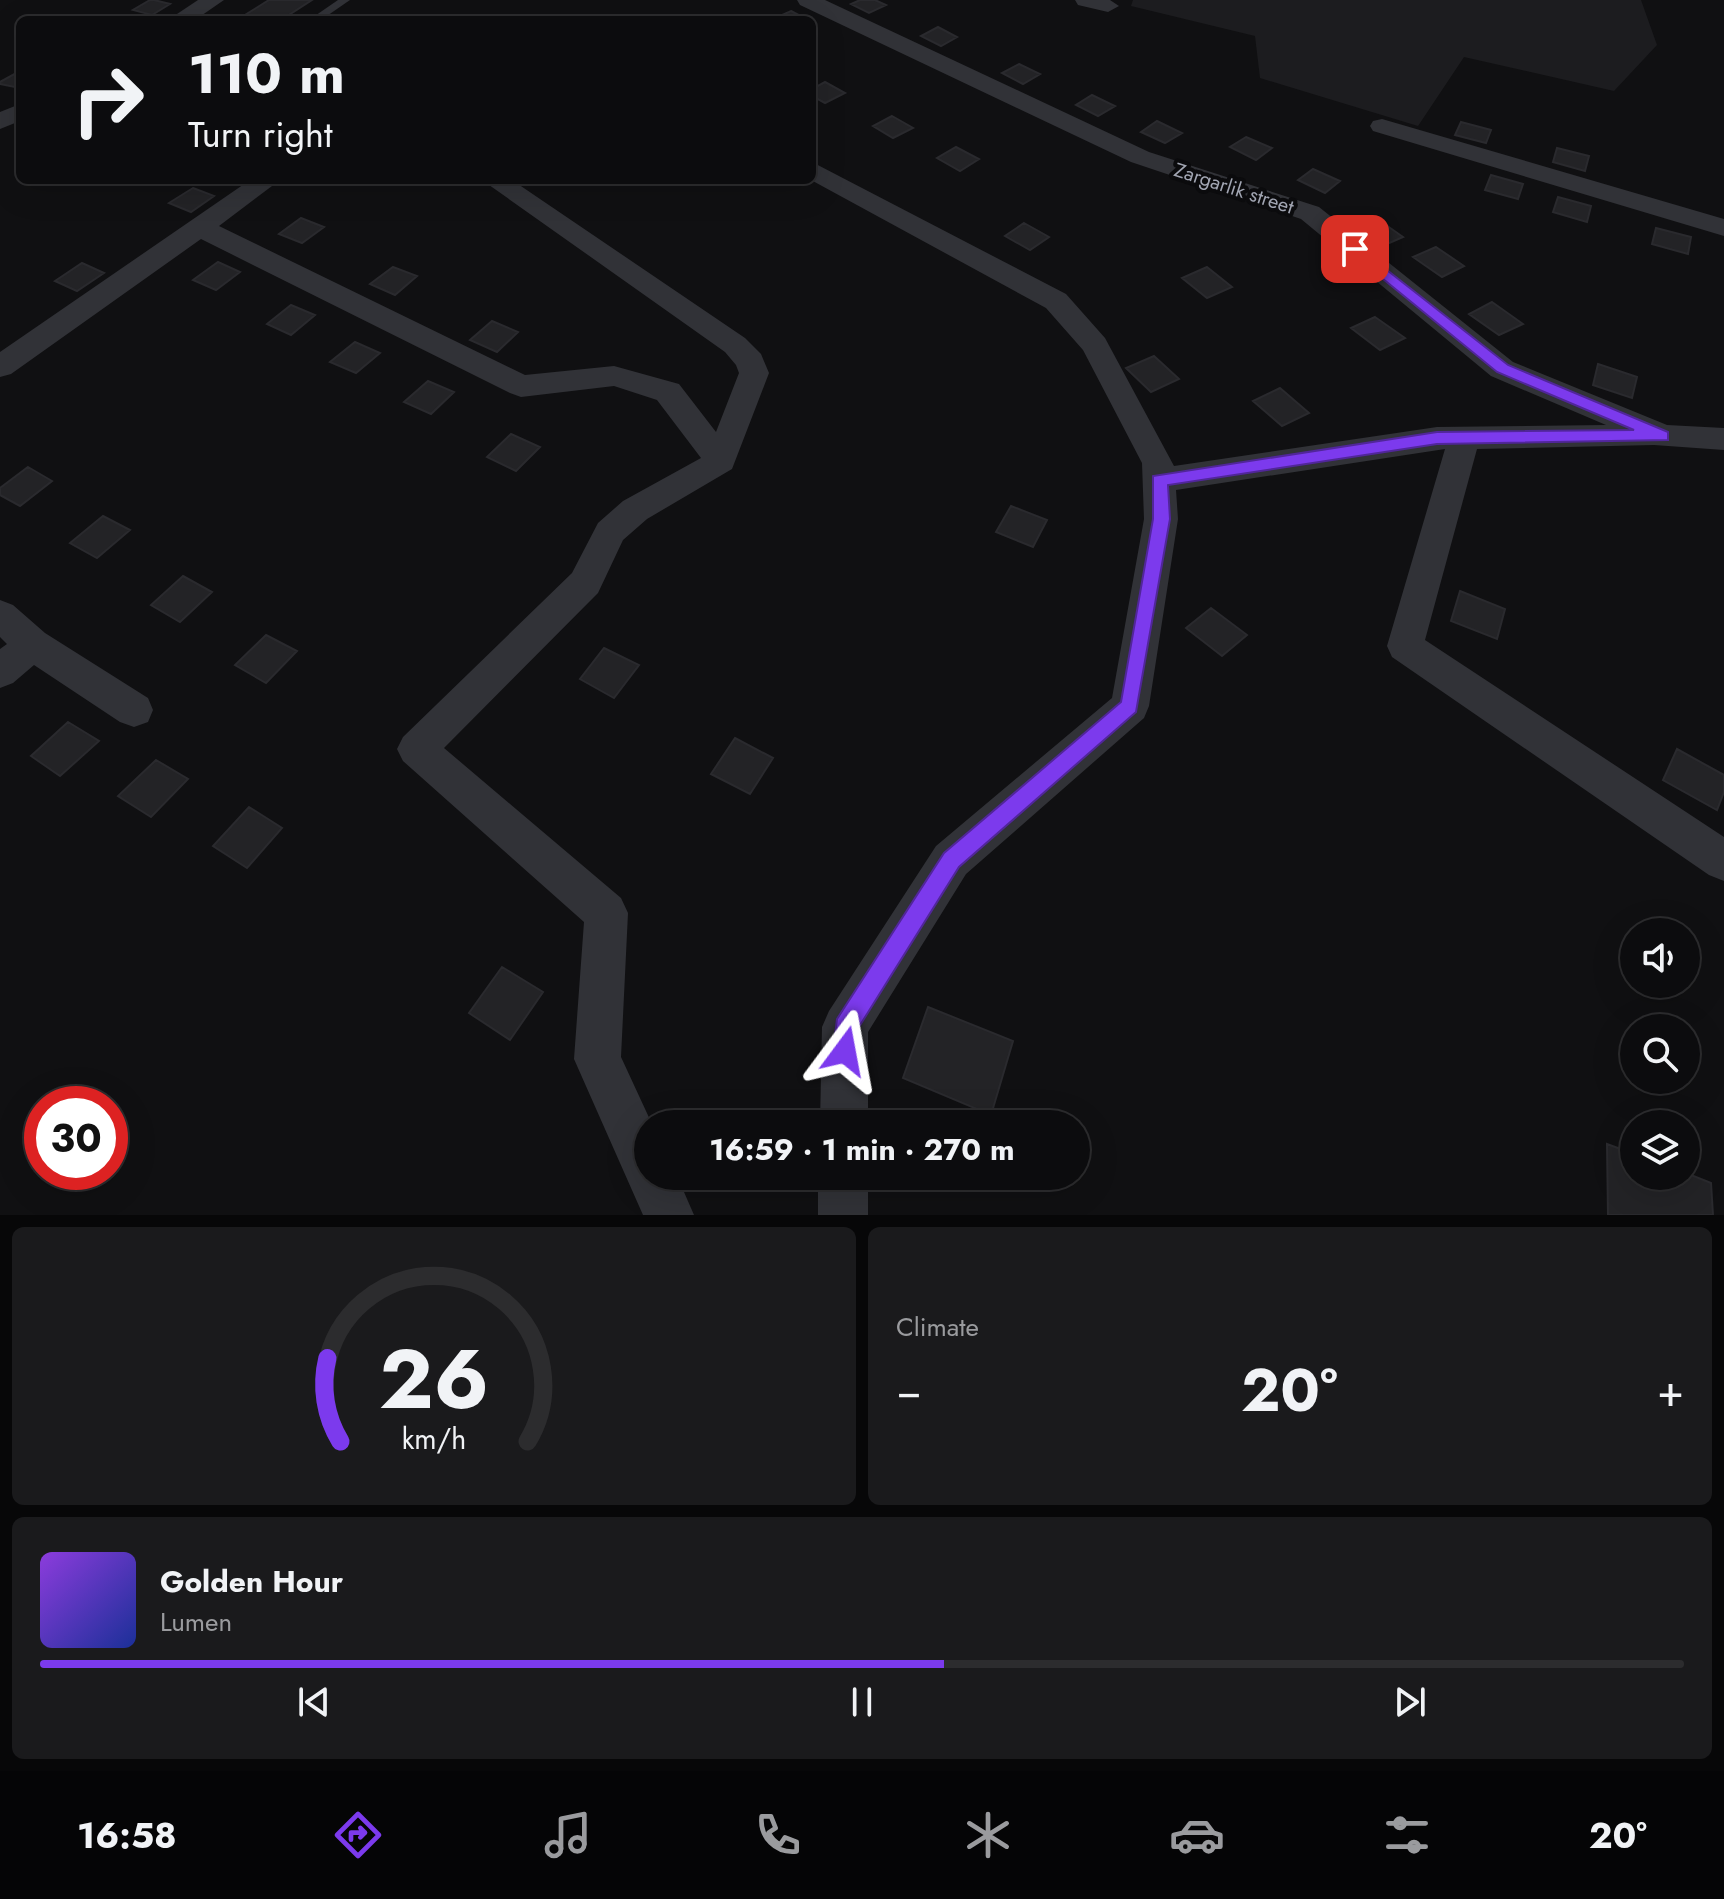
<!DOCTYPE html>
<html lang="en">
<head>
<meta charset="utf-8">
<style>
  :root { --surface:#0c0c0e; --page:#1a1a1c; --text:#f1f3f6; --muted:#9a9b9e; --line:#2c2c2e; --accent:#7c3aed }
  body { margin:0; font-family:Jost,sans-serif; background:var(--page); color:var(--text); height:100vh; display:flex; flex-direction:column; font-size:30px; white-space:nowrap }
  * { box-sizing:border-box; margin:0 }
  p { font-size:26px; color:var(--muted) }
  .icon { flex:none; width:44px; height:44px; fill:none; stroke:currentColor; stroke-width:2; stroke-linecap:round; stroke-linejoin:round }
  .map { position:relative; height:1215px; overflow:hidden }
  .drawer { display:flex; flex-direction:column; gap:12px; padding:12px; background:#070708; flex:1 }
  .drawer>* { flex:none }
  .banner { position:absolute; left:16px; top:16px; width:800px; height:168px; border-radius:12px; box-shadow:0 8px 32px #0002,0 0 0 2px var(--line); background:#0c0c0e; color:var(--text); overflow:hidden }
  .fabs { position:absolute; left:1620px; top:918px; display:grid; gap:16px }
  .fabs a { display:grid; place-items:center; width:80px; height:80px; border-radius:50%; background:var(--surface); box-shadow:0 8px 32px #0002,0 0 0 2px var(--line); font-size:40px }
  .speed { position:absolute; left:24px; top:1086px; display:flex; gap:16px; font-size:40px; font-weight:700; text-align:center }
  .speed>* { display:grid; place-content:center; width:104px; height:104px; border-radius:50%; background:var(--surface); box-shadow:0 8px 32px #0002,0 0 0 2px var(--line); line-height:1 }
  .speed .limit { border:12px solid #d22; background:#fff; color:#111 }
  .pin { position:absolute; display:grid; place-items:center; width:68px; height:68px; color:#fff; margin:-34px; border-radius:16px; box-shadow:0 4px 12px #0006 }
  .me { position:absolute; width:88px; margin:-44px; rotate:13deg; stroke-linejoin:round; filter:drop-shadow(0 0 6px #0008) }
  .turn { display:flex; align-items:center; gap:28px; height:168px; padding:0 40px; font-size:36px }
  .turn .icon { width:104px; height:104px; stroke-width:2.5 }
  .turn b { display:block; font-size:56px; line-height:68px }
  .big { font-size:60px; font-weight:700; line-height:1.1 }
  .drawer .card { flex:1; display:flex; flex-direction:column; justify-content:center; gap:12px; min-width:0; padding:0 28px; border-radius:12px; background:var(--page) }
  .drawer .dial { align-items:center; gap:0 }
  .dial svg { height:208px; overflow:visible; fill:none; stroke:var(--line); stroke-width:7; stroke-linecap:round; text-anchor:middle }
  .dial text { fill:var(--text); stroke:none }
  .song { display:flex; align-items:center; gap:24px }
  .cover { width:96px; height:96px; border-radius:12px; background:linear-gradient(135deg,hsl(270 70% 55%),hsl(230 70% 35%)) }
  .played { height:8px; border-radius:4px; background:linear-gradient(90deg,var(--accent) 55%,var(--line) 55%) }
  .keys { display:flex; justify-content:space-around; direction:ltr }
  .heat { display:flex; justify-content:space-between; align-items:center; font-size:44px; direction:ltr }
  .drawer .tiles { flex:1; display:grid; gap:12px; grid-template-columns:1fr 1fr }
  .card:last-child { grid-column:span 2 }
  .trip { position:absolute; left:634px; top:1110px; width:456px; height:80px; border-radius:40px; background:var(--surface); box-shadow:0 8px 32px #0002,0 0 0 2px var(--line); font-weight:700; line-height:80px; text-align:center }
  .menu { display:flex; height:128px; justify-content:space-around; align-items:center; background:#050506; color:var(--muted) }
  .menu .icon { width:56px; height:56px }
  .menu .active { color:var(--accent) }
  .menu b { font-size:36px; color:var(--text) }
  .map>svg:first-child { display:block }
  .built { fill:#1c1c1f }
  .building { fill:#232326; stroke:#2a2a2e; stroke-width:2 }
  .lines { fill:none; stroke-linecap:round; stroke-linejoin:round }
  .lane { fill:#313237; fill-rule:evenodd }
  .street { fill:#313237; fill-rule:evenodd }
  .route { fill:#7c3aed; stroke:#51269a; stroke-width:2 }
  .labels { text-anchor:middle; stroke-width:8; stroke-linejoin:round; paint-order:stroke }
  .far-street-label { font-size:20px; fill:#a1a5b2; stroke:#0b0b0d }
</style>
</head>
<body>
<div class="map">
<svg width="1724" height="1215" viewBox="0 0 1724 1215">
  <rect width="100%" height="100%" fill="#101012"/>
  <path class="built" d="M1133,0H1641L1657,45L1614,91L1464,57L1418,126L1260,78L1255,36L1131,6Z"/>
  <path class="building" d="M150,0H154L170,4L152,15L133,10Z
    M269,0H312L281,20H237Z
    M860,0H875L886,5L869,13L851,4Z
    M791,11L808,20L773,19Z
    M938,27L957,37L941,46L921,36Z
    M1019,64L1040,74L1023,84L1002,73Z
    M20,71V88L0,84V82Z
    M825,82L845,93L825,103L812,96V89Z
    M1092,95L1115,106L1098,116L1076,105Z
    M892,116L913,128L893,138L873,126Z
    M1157,121L1182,133L1165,143L1141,132Z
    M1461,122L1491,130L1486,143L1455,135Z
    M1246,137L1272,148L1256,160L1230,147Z
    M956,147L979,159L960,171L937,158Z
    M1557,148L1589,156L1585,171L1553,162Z
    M1313,169L1340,181L1325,193L1298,180Z
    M1491,175L1523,184L1518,199L1485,190Z
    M193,188L214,196L191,212L169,203Z
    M1558,197L1591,206L1587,222L1553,212Z
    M301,218L324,227L302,243L279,234Z
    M1376,218L1403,237L1380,247L1353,228Z
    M1024,223L1049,237L1030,250L1005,236Z
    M1656,228L1691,237L1688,254L1652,244Z
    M1436,247L1464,266L1442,277L1413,257Z
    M218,262L240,272L216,290L193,280Z
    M82,263L104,273L77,291L55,281Z
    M393,267L417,276L395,295L370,284Z
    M1207,267L1232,287L1207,298L1182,278Z
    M1492,302L1523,324L1499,335L1469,314Z
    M291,305L315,315L291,335L267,324Z
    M1375,317L1405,338L1380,350L1351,328Z
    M492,321L518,332L497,352L470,340Z
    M355,342L380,353L356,373L330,362Z
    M1154,356L1179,379L1151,392L1126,368Z
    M1598,364L1637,377L1632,398L1593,385Z
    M428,381L454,392L431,414L404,402Z
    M1280,388L1309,413L1282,426L1253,401Z
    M511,434L540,447L516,471L487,457Z
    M28,467L52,481L20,506L0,495V488Z
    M1011,506L1047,520L1033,547L996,532Z
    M103,516L130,530L97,558L70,543Z
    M183,576L212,592L180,622L151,605Z
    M1460,591L1505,609L1497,639L1451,621Z
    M1211,608L1247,635L1222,656L1186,628Z
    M266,635L297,651L266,683L235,665Z
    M604,648L639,665L614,698L580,679Z
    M68,722L99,741L60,776L31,756Z
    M735,738L773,758L750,794L711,774Z
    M1677,749L1724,775V792L1717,810L1663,780Z
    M156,760L188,779L151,817L118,796Z
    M249,807L282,828L247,868L213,846Z
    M502,967L543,992L510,1040L469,1013Z
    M928,1007L1013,1041L991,1115L903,1078Z
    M1607,1144L1634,1154V1176H1686V1173L1711,1183L1713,1215H1608Z"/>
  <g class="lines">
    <path class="lane" d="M338,0H350L321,20H309Z"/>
    <path class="street" d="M198,0H224L195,20H168Z
      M797,0H825L1149,152L1319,207L1513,362L1667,425L1724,428V450L1654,445L1477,449L1425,640L1724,837V881L1709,875L1392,657L1387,646L1445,449L1176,490L1178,519L1149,706L1144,718L966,874L868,1032V1124H820L822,1027L829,1011L936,846L1112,698L1144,519L1142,463L1083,350L1046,308L811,180L812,162L1066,294L1105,338L1174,466L1437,427L1606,425L1491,376L1301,219L1131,162L800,5Z
      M1075,0H1110L1119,6L1108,12L1078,5Z
      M20,104V121L0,129V112Z
      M1382,119L1724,219V236L1373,131L1370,126L1373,121Z
      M250,180H280L219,226L525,375L614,366L679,384L716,432L739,373L736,365L725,352L482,180H512L745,338L761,354L769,373L732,469L647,519L623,540L598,593L444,748L621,898L628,913L621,1057L652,1124H648V1176H677L694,1215H643L574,1059L584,922L403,761L397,749L403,737L572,573L598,523L623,501L701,458L657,400L614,386L521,397L510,393L201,239L11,374L0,377V352Z
      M0,600L13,605L45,633L148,698L153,710L148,722L134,727L120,722L34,665L13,683L0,688V649L7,644L0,637Z
      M818,1176H868V1215H818Z"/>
  </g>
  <path class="route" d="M1355,245L1508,365L1668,432V440L1437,444L1168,485L1170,519L1136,712L959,867L857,1030L853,1060L845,1063L836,1060L833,1051L837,1019L944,853L1121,702L1153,519V476L1437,432L1634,430L1497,372L1350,252L1348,249Z"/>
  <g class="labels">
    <g class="far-street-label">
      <text transform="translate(1234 188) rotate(18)" y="7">Zargarlik street</text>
    </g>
  </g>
</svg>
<div class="fabs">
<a><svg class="icon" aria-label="sound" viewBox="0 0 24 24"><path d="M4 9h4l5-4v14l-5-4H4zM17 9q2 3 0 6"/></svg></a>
<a><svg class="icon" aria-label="search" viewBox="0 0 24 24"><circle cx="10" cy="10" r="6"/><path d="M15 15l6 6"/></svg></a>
<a><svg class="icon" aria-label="layers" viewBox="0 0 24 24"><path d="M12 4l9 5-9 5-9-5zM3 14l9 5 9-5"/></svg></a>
</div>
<div class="speed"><div class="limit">30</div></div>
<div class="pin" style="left:1355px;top:249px;background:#d93025"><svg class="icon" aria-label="arrive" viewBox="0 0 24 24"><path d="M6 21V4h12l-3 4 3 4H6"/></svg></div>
<svg class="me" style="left:845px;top:1051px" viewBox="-20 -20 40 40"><path d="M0-17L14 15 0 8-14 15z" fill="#7c3aed" stroke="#fff" stroke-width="4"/></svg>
<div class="trip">16:59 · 1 min · 270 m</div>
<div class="banner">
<div class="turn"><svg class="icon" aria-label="right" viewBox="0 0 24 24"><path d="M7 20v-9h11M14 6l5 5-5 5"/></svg><div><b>110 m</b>Turn right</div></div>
</div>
</div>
<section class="drawer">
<div class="tiles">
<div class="card dial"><svg viewBox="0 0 100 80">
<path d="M14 69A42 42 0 1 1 86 69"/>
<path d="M14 69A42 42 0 0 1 9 37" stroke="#7c3aed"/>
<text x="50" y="56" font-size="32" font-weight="700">26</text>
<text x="50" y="72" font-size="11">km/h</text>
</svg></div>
<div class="card"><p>Climate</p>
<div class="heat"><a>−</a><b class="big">20°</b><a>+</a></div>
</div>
<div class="card">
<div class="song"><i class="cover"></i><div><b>Golden Hour</b><p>Lumen</p></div></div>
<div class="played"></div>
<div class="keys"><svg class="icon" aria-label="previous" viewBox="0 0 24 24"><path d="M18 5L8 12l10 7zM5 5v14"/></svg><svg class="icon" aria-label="pause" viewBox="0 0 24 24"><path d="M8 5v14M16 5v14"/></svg><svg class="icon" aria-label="next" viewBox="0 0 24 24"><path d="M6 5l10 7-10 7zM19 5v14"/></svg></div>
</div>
</div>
</section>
<nav class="menu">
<b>16:58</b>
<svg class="icon active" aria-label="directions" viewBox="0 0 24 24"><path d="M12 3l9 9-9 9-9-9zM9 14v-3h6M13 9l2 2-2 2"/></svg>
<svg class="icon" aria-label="music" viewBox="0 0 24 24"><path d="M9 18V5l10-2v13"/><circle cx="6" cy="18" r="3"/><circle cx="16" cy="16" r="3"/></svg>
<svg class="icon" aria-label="phone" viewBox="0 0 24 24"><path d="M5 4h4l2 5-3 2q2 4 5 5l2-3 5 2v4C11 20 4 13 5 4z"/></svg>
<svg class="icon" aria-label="climate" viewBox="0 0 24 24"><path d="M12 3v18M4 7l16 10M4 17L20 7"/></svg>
<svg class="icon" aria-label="car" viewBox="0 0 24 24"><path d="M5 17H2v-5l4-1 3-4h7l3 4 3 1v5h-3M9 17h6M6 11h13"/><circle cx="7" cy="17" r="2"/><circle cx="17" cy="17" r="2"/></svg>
<svg class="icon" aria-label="filters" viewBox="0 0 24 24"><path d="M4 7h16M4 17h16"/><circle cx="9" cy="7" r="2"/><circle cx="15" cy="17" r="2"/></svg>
<b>20°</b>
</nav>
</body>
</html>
